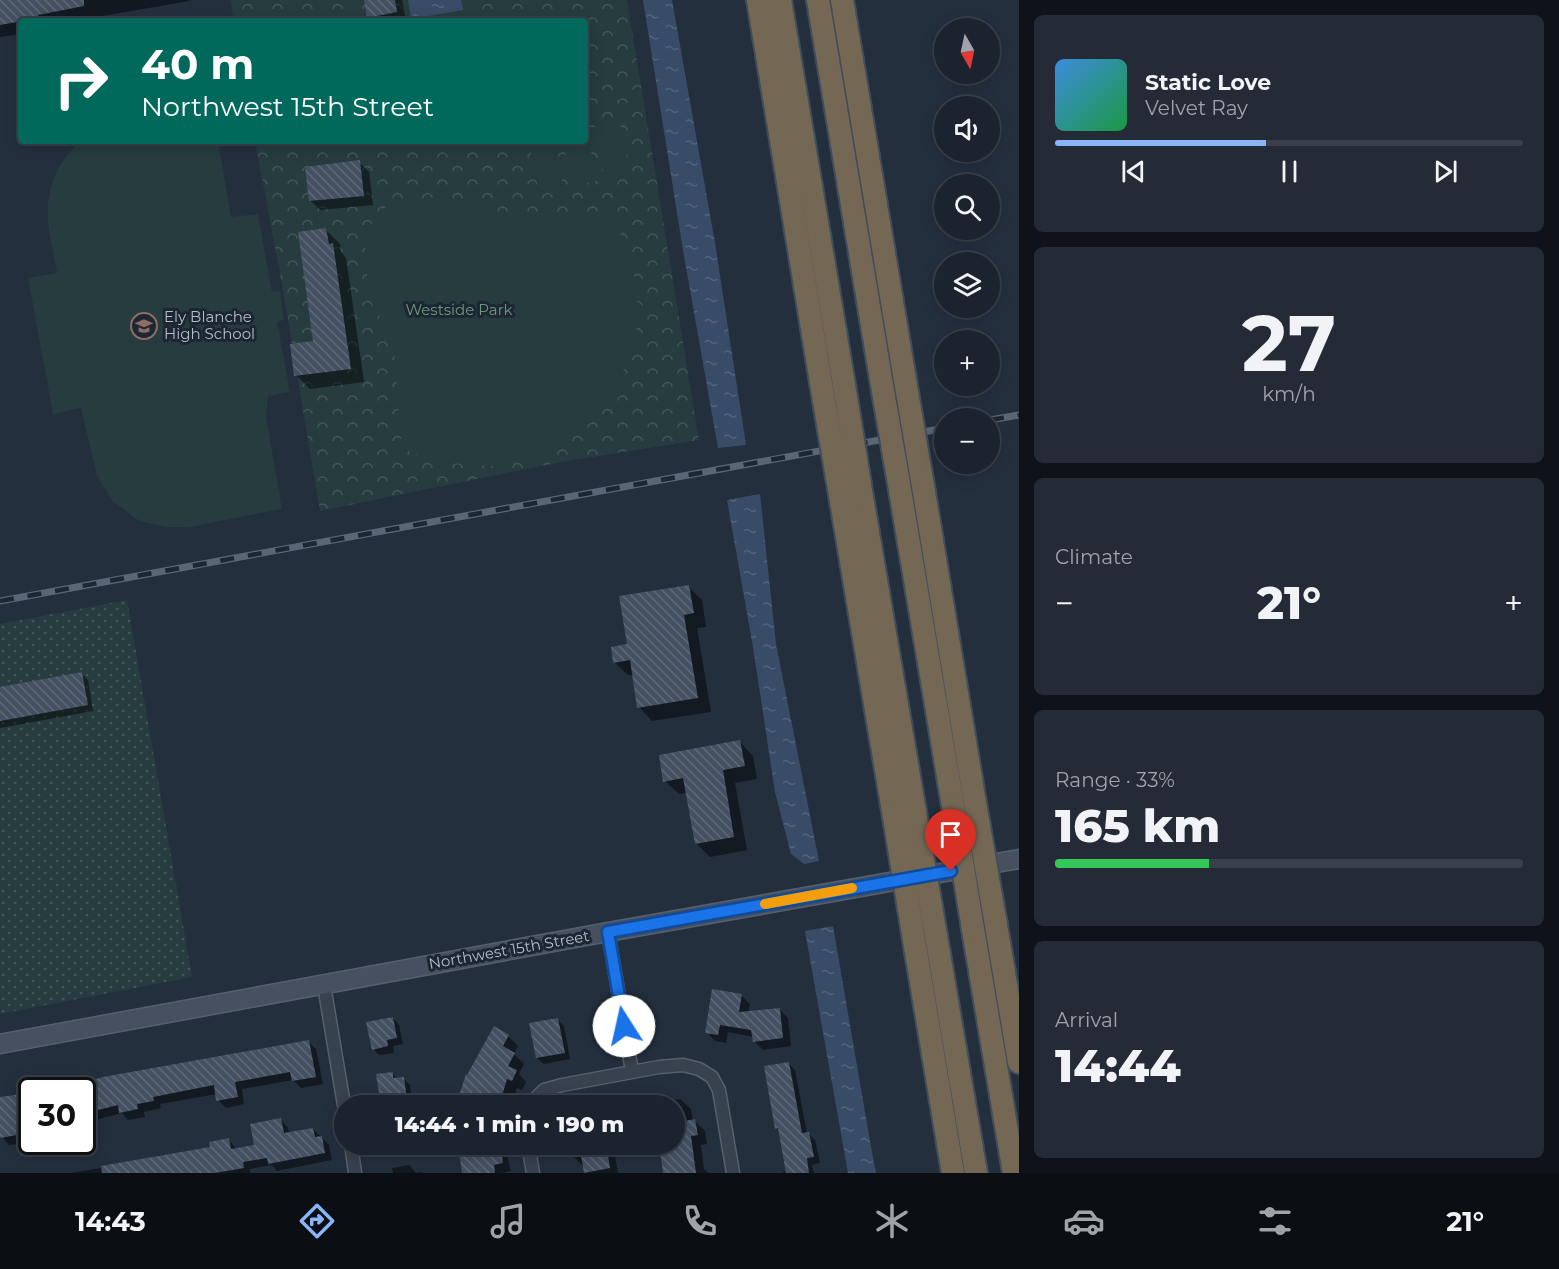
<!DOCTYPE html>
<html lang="en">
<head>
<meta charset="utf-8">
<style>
  :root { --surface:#1b232e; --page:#242b36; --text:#f1f3f6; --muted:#a0a4aa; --line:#39404a; --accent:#8ab4f8 }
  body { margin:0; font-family:Montserrat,sans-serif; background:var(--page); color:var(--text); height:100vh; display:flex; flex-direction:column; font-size:22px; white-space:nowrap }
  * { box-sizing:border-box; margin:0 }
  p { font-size:20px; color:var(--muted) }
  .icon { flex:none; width:33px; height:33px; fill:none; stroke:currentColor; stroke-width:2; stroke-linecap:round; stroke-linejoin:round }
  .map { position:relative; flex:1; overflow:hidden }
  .side { display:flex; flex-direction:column; gap:15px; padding:15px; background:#0f1319; width:540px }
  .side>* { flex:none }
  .banner { position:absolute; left:18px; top:18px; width:570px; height:126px; border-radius:6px; box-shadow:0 3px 15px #0003,0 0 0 2px var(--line); background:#00695c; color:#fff; overflow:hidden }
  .needle { width:39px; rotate:171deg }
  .buttons { position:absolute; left:934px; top:18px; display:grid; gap:12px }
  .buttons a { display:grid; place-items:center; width:66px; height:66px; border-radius:50%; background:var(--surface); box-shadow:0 3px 15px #0003,0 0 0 2px var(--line); font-size:30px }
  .speed { position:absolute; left:18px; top:1077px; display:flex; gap:12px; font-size:30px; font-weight:700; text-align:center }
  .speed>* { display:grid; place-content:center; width:78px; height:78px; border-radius:50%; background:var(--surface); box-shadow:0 3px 15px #0003,0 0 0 2px var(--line); line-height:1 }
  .speed .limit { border:3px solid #111; border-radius:9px; background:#fff; color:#111 }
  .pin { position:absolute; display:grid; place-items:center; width:51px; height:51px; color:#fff; margin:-62px -26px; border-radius:50% 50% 50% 0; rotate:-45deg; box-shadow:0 0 6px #0007 }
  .pin .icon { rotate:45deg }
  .me { position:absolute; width:66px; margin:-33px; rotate:350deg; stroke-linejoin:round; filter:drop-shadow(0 0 4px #0008) }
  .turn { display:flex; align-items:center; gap:21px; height:126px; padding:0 24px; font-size:27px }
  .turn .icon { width:78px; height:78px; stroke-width:2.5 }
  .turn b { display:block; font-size:42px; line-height:51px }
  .big { font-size:45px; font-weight:800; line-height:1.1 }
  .side .tile { flex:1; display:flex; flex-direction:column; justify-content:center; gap:9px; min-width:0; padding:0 21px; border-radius:9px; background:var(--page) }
  .side .dial { align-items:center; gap:0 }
  .dial b { font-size:78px; line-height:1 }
  .song { display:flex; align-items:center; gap:18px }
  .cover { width:72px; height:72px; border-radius:9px; background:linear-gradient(135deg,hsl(210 70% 55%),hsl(140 70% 35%)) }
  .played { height:6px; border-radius:3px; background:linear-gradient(90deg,var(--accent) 45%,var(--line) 45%) }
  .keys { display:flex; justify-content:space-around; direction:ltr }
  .heat { display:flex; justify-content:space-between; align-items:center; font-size:33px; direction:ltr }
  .charge { height:9px; border-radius:4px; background:linear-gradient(90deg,#34c759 33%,var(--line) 0) }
  .trip { position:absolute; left:334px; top:1095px; width:351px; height:60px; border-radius:30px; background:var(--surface); box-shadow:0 3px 15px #0003,0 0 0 2px var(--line); font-weight:800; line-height:60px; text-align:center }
  .dock { display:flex; height:96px; justify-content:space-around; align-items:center; background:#0b0e12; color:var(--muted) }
  .dock .icon { width:42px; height:42px }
  .dock .selected { color:var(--accent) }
  .dock b { font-size:27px; color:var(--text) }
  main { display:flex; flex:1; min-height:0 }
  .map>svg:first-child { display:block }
  .grass { fill:url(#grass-dots) }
  .forest { fill:url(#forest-crowns) }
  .pitch { fill:#263c3f }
  .water { fill:url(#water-ripples) }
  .shadow { fill:#0007 }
  .building { fill:url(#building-back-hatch) }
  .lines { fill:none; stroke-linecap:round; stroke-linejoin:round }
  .street-casing { stroke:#565f6c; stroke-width:15 }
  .secondary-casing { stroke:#565f6c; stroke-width:21 }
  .highway-casing { stroke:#434c59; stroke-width:26 }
  .street { stroke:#38414e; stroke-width:12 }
  .secondary { stroke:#465061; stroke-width:18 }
  .highway { stroke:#746855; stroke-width:22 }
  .rail-casing { stroke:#5a6575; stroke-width:7 }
  .rail { stroke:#1d2633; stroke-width:4.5; stroke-dasharray:14; stroke-linecap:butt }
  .highway-bridge-casing { stroke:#434c59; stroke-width:26; stroke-linecap:butt }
  .highway-bridge { stroke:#746855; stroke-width:22 }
  .route-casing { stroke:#114b97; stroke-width:15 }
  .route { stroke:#1a73e8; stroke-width:10 }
  .slow { stroke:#f59e0b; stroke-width:10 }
  .labels { text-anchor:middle; stroke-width:6; stroke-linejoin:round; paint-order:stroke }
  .park-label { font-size:15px; fill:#6b9a76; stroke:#1d2633 }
  .poi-label { font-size:15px; fill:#b4bcc9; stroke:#1d2633; text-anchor:start }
  .street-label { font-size:15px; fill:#b4bcc9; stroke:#1d2633 }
</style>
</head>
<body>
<main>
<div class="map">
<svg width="1019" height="1173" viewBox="0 0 1019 1173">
  <defs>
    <pattern id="grass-dots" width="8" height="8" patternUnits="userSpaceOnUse" patternTransform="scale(1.5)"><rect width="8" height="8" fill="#263c3f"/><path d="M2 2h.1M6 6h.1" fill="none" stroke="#435659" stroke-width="1.8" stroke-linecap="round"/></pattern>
    <pattern id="forest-crowns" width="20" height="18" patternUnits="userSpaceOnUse" patternTransform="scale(1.5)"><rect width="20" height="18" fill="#263c3f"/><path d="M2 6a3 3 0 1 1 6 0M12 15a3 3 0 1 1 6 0" fill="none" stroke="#435659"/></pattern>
    <pattern id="water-ripples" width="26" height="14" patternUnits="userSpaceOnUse" patternTransform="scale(1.5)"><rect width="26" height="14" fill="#394c67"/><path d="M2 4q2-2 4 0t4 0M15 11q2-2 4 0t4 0" fill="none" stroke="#53647b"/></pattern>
    <pattern id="building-back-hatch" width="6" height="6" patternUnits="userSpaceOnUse" patternTransform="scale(1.5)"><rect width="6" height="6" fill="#455162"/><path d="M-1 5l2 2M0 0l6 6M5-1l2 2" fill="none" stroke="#5d6877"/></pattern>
  </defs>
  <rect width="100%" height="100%" fill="#242f3e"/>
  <path class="grass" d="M127,600L192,977L0,1014V624Z"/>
  <path class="forest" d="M230,0H627L699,440L561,462L320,511L283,290L255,141H585V21H234Z"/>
  <path class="pitch" d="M620,122L630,175L605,180L595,126Z
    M585,128H587L596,181L572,186L563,141H585Z
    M82,141H218L231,217L258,214L272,292L280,291L284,320L277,322L290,392L268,396L266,416L282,509L190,527H166L139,521L113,501L97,476L81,408L53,414L28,278L57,273C54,255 49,237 48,219C46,190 58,158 82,141Z
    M529,141H555L563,187L539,192Z
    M466,200L501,218L603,211L619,231L630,256L637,293V327L626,364L611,396L593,421L561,444L533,459L495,466L448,463L402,449L393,336L369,299L364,233L386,207Z"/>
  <path class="water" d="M408,0H461L463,10L411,19Z
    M643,0H672L715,243L746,445L718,448L683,250Z
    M760,494L776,644L819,861L804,864L791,854L775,792L753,647L727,500Z
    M833,926L871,1147L876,1173H848L805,931Z"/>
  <path class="shadow" d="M0,0H189V1L74,21H21V34L0,37Z
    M365,0H402L406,21H372L368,17Z
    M359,162L369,172L373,205L320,210L310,200Z
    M326,230L340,244L341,252L346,258L364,382L310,389L296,375L315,342Z
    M688,587L702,600L706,627L697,628L711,712L652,721L639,707L633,675H628L614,662L629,645Z
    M82,674L88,680L93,711L0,728V689Z
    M740,742L753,756L757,779L735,783L747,850L710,857L696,843L687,793L679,794L665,781Z
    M741,995L750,1004L748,1013L779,1009L788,1018L791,1046L763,1050L754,1041V1037L728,1032L726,1043L715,1041L707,1032Z
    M393,1018L399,1025L403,1044L393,1046L394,1053L379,1055L373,1049Z
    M557,1019L564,1026L570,1059L544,1064L537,1058Z
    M508,1036L518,1046L514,1054L524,1064L519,1074L526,1082L522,1090L517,1088L512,1106H466L460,1099Z
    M308,1041L316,1049L323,1084L301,1088L293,1080L242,1089L244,1104L226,1108L218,1100L217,1094L160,1104L161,1108L144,1112L145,1117L128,1120L122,1113L95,1120L91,1116L82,1118V1090H46L62,1087L64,1089L104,1078Z
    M789,1064L795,1070L807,1134H809L815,1140L820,1163L812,1165L814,1173H783V1172L787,1171L780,1132L777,1128Z
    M392,1074L398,1079L403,1078L410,1085L413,1106H382Z
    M32,1093V1142L9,1145L0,1134V1099Z
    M680,1099L691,1109L693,1121H695L705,1131L707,1144L701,1145L704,1169L708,1173H664L660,1144H675V1106H653V1104Z
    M281,1120L288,1128L289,1133L313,1129L329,1145L332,1160L277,1171L272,1165L250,1169V1173H72L212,1148L229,1140L237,1150L256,1146Z
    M459,1144H504L511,1171L501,1173H463Z
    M571,1144H613L618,1173H586L584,1166H583L573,1156Z
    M409,1165L416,1173L421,1172L422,1173H393L392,1168Z"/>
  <path class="building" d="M0,0H84V6L38,15L39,18L0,25Z
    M364,0H395L397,12L367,18Z
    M360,160L364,196L309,201L305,167Z
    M326,228L329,244L333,243L351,369L294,376L290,344L313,341L298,232Z
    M689,585L694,613L684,615L698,698L637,708L630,660L613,663L611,647L627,644L619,596Z
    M82,672L88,705L0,721V687Z
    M740,740L745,766L723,770L734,837L695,844L683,778L663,782L659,755Z
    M712,989L742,994L739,1012L780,1008L783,1038L753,1042L751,1030L720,1025L718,1035L705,1033Z
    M393,1017L397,1038L387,1040L388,1046L372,1050L366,1022Z
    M558,1018L565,1053L536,1058L529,1023Z
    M494,1026L509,1035L503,1046L515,1053L508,1066L517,1070L512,1081L507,1079L499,1106H480L458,1099L466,1074L467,1075Z
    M309,1040L316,1077L292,1081L290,1072L235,1082L238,1097L216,1101L214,1085L153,1097L154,1101L137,1104L138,1109L119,1113L118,1105L86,1113L82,1101V1083L103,1077Z
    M789,1062L802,1133L809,1132L814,1157L807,1158L809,1173H786L778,1128L775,1129L769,1095L764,1066Z
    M393,1072V1078L404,1077L408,1106H381L376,1074Z
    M22,1094L29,1133L0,1138V1097Z
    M281,1118L284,1133L313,1128L315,1137L322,1136L325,1153L268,1164L267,1158L243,1162L244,1168L215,1173H102L101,1166L210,1147L209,1142L229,1138L231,1149L254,1145L250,1124Z
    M695,1119L698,1135L691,1136L696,1173H663L660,1151L675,1149V1123Z
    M458,1144H498L499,1151L501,1150L503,1163L494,1165L495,1173H462Z
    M579,1144H606L610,1168L584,1173Z"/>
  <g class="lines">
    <defs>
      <path id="street" d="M608,932L632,1071
        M324,985L345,1111
        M531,1106L533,1101L544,1090L562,1085L659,1067L683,1065L699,1069L712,1077L719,1090L733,1173
        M351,1144L355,1173
        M528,1144L533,1173"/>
      <path id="secondary" d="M0,1044L608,932L1019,859"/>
      <path id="highway" d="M758,0L824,401
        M780,0L846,397
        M818,0L883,391
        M842,0L906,386
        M923,486L975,803
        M900,490L953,806
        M862,497L915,812
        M841,501L894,817
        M996,925L1019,1062
        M973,929L1014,1173
        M936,936L976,1173
        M914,940L953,1173"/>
    </defs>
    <use href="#street" class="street-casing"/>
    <use href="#secondary" class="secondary-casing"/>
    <use href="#highway" class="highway-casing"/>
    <use href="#street" class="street"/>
    <use href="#secondary" class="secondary"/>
    <use href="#highway" class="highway"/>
    <defs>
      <path id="rail" d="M990,420L1019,415
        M0,601L945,428"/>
    </defs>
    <use href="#rail" class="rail-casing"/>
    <use href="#rail" class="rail"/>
    <defs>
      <path id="highway-bridge" d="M906,386L923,486
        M883,391L900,490
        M846,397L862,497
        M824,401L841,501
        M975,803L996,925
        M953,806L973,929
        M915,812L936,936
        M894,817L914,940"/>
    </defs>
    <use href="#highway-bridge" class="highway-bridge-casing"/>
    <use href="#highway-bridge" class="highway-bridge"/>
  </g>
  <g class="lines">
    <defs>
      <path id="route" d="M624,1026L608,932L951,871"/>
    </defs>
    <use href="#route" class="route-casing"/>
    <use href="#route" class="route"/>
    <path class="slow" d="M765,904L852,888"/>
  </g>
  <defs>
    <symbol id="school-ring" viewBox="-11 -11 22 22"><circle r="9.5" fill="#1d2633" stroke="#8d6e63" stroke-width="1.5"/><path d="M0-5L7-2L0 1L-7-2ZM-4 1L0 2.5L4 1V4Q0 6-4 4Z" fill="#8d6e63"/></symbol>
  </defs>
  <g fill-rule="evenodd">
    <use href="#school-ring" x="129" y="311" width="30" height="30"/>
  </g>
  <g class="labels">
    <g class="park-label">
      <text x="459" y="315">Westside Park</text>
    </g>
    <g class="poi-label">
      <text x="164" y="322">Ely Blanche<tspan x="164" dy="17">High School</tspan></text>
    </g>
    <g class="street-label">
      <text transform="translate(509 950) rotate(-10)" y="5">Northwest 15th Street</text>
    </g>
  </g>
</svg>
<div class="buttons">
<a><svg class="needle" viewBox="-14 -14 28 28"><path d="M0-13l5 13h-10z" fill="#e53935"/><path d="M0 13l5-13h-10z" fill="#a0a4aa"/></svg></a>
<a><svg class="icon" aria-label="sound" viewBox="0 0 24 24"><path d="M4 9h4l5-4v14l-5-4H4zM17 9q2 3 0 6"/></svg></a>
<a><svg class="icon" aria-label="search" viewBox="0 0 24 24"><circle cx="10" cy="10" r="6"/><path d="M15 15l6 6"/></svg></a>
<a><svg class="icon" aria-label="layers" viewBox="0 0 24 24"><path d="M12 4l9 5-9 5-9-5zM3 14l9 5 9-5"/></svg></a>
<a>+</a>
<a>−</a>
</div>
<div class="speed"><div class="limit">30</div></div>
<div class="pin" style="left:951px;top:871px;background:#d93025"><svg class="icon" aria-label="arrive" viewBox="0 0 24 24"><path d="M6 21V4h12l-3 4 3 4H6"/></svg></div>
<svg class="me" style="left:624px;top:1026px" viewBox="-20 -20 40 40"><circle r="19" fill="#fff"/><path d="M0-13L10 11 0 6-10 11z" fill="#1a73e8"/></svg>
<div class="trip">14:44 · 1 min · 190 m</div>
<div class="banner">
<div class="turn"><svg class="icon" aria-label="right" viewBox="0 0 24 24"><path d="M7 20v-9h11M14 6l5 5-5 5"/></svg><div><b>40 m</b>Northwest 15th Street</div></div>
</div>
</div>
<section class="side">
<div class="tile">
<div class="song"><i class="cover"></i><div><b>Static Love</b><p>Velvet Ray</p></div></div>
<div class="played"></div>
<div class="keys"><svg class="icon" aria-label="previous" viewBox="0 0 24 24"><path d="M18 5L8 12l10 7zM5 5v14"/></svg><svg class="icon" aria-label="pause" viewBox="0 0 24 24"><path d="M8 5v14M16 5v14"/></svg><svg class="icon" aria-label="next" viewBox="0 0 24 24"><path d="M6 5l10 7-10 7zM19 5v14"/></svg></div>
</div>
<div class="tile dial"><b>27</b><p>km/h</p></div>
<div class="tile"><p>Climate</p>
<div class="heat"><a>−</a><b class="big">21°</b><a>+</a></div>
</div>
<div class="tile"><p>Range · 33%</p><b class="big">165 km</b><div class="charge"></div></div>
<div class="tile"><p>Arrival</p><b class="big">14:44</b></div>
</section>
</main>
<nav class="dock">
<b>14:43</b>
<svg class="icon selected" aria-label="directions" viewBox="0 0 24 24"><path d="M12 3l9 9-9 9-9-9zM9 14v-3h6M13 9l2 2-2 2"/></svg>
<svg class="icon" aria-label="music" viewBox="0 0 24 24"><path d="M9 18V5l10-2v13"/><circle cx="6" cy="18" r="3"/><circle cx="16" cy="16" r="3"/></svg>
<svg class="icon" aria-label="phone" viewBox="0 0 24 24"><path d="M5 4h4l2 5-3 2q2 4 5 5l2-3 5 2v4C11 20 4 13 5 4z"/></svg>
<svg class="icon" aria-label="climate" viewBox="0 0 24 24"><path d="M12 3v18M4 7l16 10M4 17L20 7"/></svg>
<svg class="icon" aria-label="car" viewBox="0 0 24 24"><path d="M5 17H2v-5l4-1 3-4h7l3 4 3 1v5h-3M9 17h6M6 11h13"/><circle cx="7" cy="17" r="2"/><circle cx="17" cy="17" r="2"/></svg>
<svg class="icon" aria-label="filters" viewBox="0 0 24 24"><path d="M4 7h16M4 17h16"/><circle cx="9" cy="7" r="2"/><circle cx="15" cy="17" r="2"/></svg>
<b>21°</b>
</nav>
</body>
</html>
